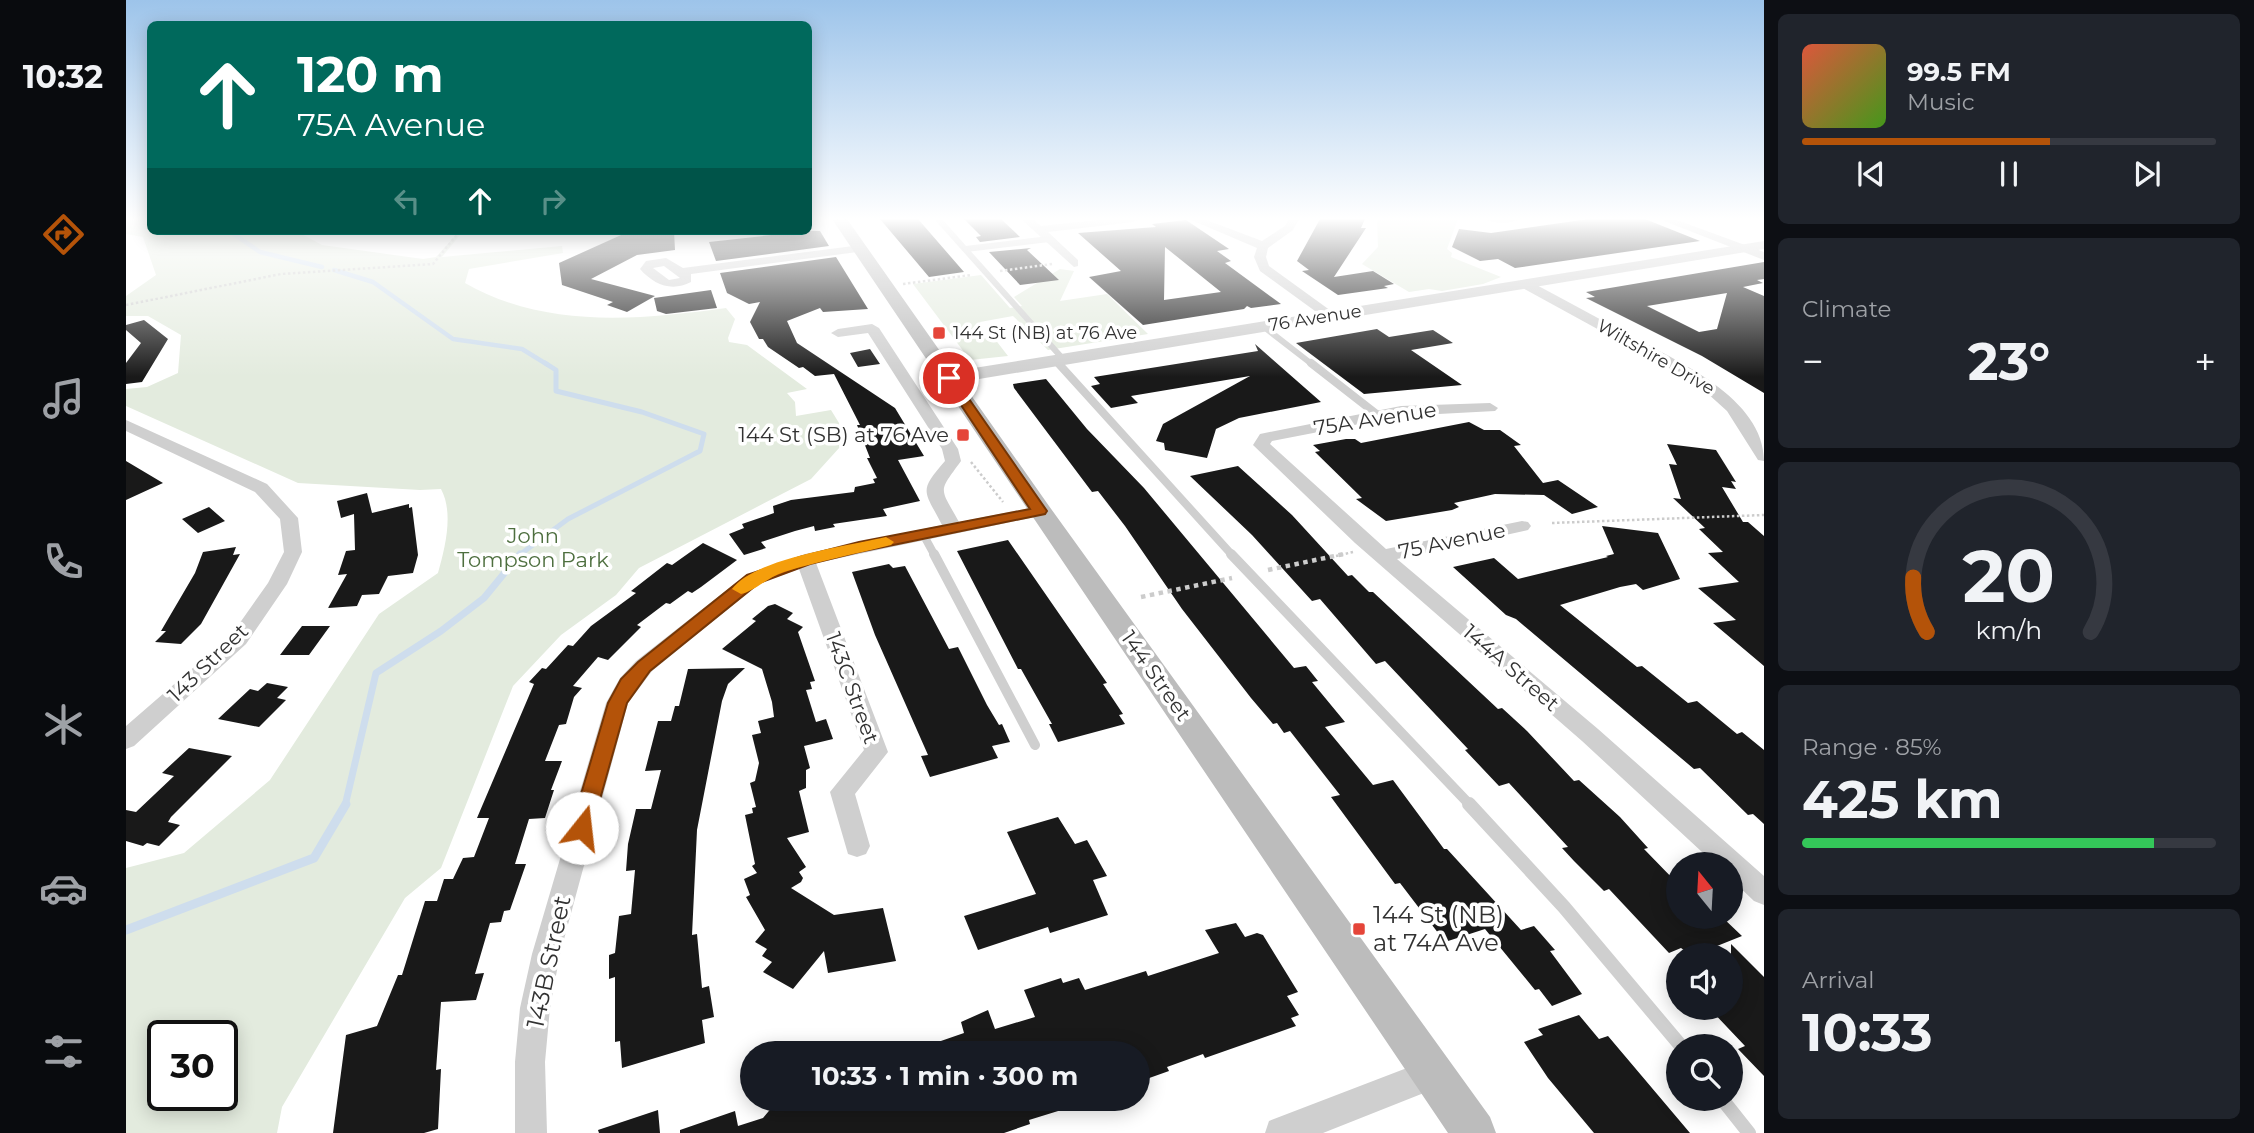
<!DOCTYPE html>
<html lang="en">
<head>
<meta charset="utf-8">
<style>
  :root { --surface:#171b24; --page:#20242c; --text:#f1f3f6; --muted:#9ea1a6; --line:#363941; --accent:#b45309 }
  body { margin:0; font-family:Montserrat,sans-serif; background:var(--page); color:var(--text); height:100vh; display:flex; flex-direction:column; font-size:26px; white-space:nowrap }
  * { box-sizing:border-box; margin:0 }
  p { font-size:23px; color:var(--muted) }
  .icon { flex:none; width:38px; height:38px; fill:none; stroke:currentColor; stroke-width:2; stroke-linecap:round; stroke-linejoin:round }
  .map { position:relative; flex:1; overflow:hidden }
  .details { display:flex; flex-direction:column; gap:14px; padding:14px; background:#0d0f14; width:490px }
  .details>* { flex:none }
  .top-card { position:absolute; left:21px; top:21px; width:665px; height:214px; border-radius:10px; box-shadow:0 4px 18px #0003; background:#00695c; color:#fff; overflow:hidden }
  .needle { width:46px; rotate:342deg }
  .tools { position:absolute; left:1540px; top:852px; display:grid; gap:14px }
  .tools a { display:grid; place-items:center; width:77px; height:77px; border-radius:50%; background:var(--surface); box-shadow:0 4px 18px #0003; font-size:35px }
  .speed { position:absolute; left:21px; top:1020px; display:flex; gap:14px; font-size:35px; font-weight:700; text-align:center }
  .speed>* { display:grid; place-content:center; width:91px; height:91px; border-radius:50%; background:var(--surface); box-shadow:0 4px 18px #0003; line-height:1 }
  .speed .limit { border:4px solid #111; border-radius:10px; background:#fff; color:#111 }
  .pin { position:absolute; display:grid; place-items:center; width:60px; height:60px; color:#fff; margin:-30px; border:4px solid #fff; border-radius:50%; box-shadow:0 2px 7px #0007 }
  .me { position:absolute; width:77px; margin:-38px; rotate:16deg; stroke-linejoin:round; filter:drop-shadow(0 0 5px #0008) }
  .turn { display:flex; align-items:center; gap:24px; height:147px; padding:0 35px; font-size:32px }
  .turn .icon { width:91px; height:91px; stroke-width:2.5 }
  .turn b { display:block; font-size:49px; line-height:60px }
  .lanes { display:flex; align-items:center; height:66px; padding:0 35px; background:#0003; justify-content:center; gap:35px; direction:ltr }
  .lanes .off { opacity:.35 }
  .big { font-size:52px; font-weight:700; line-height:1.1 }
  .details .tile { flex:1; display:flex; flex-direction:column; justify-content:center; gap:10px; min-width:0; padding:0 24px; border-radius:10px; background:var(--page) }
  .details .dial { align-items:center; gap:0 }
  .dial svg { height:182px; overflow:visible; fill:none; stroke:var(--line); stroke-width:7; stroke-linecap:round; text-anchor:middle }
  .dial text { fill:var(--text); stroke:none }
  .song { display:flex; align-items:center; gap:21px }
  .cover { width:84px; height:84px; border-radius:10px; background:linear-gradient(135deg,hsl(10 70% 55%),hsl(100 70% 35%)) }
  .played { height:7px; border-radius:4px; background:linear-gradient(90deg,var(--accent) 60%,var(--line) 60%) }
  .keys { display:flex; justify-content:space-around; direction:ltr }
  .heat { display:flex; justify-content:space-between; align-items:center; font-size:38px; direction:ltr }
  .charge { height:10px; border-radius:5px; background:linear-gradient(90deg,#34c759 85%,var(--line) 0) }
  .trip { position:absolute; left:614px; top:1041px; width:410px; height:70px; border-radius:35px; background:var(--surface); box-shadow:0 4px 18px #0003; font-weight:700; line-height:70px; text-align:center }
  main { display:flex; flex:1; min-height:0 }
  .menu { display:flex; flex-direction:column; width:126px; justify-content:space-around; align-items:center; background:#090b0e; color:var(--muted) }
  .menu .icon { width:49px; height:49px }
  .menu .active { color:var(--accent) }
  .menu b { font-size:32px; color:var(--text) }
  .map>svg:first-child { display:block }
  .green { fill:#e3ebde; fill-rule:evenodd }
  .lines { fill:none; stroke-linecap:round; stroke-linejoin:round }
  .stream-far3 { stroke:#cedded; stroke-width:4.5 }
  .stream-far2 { stroke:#cedded; stroke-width:5 }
  .stream-far1 { stroke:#cedded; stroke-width:7 }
  .stream { stroke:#cedded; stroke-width:9 }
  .building { fill:#191919; fill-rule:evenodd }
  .path-far1 { stroke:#ccc; stroke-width:2.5; stroke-dasharray:2.5 2.5; stroke-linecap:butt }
  .path { stroke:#ccc; stroke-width:4.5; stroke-dasharray:4.5 4.5; stroke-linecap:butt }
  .service-far3 { stroke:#cfcfcf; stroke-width:6 }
  .service-far2 { stroke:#cfcfcf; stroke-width:8 }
  .service-far1 { stroke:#cfcfcf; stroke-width:10 }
  .service { stroke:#cfcfcf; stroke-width:14 }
  .minor { fill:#cfcfcf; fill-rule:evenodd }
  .tertiary { fill:#cfcfcf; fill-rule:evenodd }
  .secondary { fill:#bcbcbc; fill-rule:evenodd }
  .route { fill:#b45309; stroke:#753606; stroke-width:2 }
  .slow { fill:#f59e0b }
  .poi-dot { fill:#e54539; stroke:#fff; stroke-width:2.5 }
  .labels { text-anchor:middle; stroke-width:7; stroke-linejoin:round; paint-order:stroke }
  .far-street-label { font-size:18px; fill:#323232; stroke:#fff }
  .far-poi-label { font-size:18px; fill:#323232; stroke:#fff; text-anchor:start }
  .street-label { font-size:21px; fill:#323232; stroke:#fff }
  .poi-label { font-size:21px; fill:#323232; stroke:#fff; text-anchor:end }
  .park-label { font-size:21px; fill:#4e6f3f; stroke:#fff }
  .near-poi-label { font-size:24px; fill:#323232; stroke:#fff; text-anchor:start }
  .near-street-label { font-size:24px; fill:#323232; stroke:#fff }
</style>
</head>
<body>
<main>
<nav class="menu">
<b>10:32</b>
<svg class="icon active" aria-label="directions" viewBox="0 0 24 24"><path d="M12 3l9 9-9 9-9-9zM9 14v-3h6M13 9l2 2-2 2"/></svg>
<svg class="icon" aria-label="music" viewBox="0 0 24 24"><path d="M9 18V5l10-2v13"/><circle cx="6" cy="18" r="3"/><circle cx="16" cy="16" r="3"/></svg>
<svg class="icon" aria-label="phone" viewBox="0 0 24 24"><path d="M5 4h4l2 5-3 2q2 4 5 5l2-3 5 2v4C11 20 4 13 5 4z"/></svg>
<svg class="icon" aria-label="climate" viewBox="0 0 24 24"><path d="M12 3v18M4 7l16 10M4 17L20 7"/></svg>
<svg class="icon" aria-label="car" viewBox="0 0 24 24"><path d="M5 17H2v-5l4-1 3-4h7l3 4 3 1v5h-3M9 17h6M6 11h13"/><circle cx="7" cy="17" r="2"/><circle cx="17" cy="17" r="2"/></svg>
<svg class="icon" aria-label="filters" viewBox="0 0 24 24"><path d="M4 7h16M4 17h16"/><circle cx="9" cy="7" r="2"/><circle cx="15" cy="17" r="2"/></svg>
</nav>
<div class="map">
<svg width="1638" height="1133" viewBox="0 0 1638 1133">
  <rect width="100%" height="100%" fill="#fff"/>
  <path class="green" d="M0,219H24V231H170L196,245L297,259L310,257L329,236L334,235L316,257L436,246L437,253L343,269L339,283C419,329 512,320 600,308L609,319L602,338L603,342L621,345L681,389L661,393L669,402L670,416L705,410L713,423L714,447L685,479L513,568L490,595L435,635L387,686L315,868L279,898L156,1107L151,1133H0V868L58,853L144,780L253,614L312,573C319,548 328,513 315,489L294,490L172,483L0,406V389L21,387L52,373L55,335L22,316H0V296L30,275L17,237L0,234ZM37,1036H96V1096H37Z
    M1251,219H1332L1321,249L1326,253L1325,257L1375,277L1357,284L1316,291L1303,289L1283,292L1236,264L1252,247Z
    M934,269L948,271L934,301L981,294L1022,334L922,350L887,316L854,322L857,326L850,328L859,335L865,334L882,356L844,360L787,284L855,275L884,308L896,306L888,297Z"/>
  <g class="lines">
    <path class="stream-far3" d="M103,231L134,252L196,267
      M208,270L247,282L327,339L396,349L422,365"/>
    <path class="stream-far2" d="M392,556L442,519L574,451L578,434L516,412L430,391V370L419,363"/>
    <path class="stream-far1" d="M219,806L250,673L315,631L358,598L394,554"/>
    <path class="stream" d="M0,930L188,858L220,804"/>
  </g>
  <path class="building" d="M754,219H792L838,272L803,277Z
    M838,219H875L894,237L854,242L850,237L855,236Z
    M1194,219H1239L1235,228H1240L1208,277L1247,271L1268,284L1258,286L1262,288L1212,295L1176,271L1183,270L1171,261Z
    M1463,219H1519L1574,241L1389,268L1372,259L1354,261L1326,247L1333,229L1365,233Z
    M1060,220L1103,249L1091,251L1105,261L1099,263L1155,304L1125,308L1121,306L1118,309L1017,325L963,277L995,271L952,233L1030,227L1026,224ZM1039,247L1095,292L1038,300Z
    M504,231H548L549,250L511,255L465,279L529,296L501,312L481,305L487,302L436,285L433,263Z
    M682,231H694L703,246L590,261L583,242Z
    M905,248L901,250L933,280L894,285L863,252Z
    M710,257L742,309L697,312L694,308L661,321L671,343L769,408L798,456L772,460L794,501L757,509L761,516L707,524L709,527L689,531L688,526L669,531L635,542L640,548L618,555L603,534L618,528L616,524L648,513L647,506L665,500L728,492L729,487L749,483L747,479L751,478L741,458H744L731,425H734L708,374L689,376L677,367L673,368L642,347L637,339H633L624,322L634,302L623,304L601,293L594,273Z
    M1638,262V279L1631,280L1637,283L1617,287L1638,296V393L1576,356L1460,298L1469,297L1460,292ZM1601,293L1591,329L1573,332L1521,306Z
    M585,290L591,308L540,314L531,311L528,298Z
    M18,320L42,339L16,382L0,384V363L15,343L0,330V325Z
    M1251,329L1263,337L1307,330L1327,343L1285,350L1336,385L1238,394L1170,343Z
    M1129,344L1195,402L1113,418L1090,429L1081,458L1039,450L1038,443L1030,441L1037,424L1124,376L1005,396L1012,403L985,408L965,386L974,384L968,377L1132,351Z
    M744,349L754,364L732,367L724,353Z
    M920,379L961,429L1018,488L1168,668L1180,666L1192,681L1186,682L1219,722L1199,727L1247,785L1267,780L1318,849H1321L1395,930L1408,926L1429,950L1424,951L1456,994L1426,1006L1413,989L1409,990L1359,929L1319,942L1274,883L1269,884L1205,797L1214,795L1164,731L1158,733L1151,723L1147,724L1125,698L1056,609L999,526L972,491L966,492L888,388L887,384Z
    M1343,422L1358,430H1374L1395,445L1388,446L1417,483L1432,480L1472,507L1446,514L1418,495L1369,494L1328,503L1333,507L1326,510L1260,521L1230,499L1236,498L1189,452L1194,451L1187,445L1220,439H1229L1235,443Z
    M1541,444L1590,450L1610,482L1605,481L1610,489L1596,487L1617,522H1622L1638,536V666L1587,623L1610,620L1572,588L1613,582L1582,553L1597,552L1573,529L1579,528L1547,498L1555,499L1543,464L1551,465Z
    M0,461L37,483L0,500Z
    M1112,466L1166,515L1222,576L1226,575L1243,592H1247L1372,709L1376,708L1401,731L1448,781L1453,780L1494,817L1522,848L1518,849L1552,884V917H1596L1616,936L1566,956L1555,948L1543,953L1483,889L1478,891L1448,861L1436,848L1442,847L1383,783L1373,786L1339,750L1342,749L1259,661L1250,664L1194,599L1186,601L1126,535L1064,476Z
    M241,493L246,513L283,504V508L286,507L292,555L287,573L262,576L253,594L236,595L231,606L202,608L221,574L212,575L220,551L229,550L228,514L215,518L211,501Z
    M83,507L99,521L72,533L56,519Z
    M1476,526L1532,533L1554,579L1517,590L1510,584L1494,587L1434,605L1511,667L1516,666L1562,703L1571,701L1611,734L1616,732L1638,750V824L1627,814L1622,815L1574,768L1568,769L1390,619L1380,615L1327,567L1368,558L1392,579L1482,557L1480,556L1488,554Z
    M882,540L981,683L977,684L997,714L993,715L999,724L932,742L923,724H926L895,669H892L831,551Z
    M577,543L611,560L575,587L566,593L562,591L544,604L540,603L511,625L515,627L482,660L472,657L447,686L456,688L448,697L440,724L433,725L419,761H436L425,790H428L419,818L403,819L389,864H400L384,910L378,911L375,922L364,923L349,974L358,973L350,1000L315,1002L310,1070L315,1069L312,1129L298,1133H207L220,1035L251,1026L272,975H276L299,901H311L318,879H327L337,858L348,857L363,818H351L408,684L403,682L416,668L420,669L442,645L447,646L465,626L510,593L505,591L541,563L546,565Z
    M110,547L107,555L114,554L75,624L55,644L29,642L40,631H35L69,573L77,552Z
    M763,564L767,568L779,566L823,649L832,647L861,705L873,725L876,724L884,742L866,746L872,758L804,777L795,756L802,755L749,635L726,572Z
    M649,604L667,613L661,619L677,627L672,632L689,681L684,682L686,689L680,690L690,722L700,719L707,739L678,746L684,768L680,770V788L673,791L683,832L661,838L680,867L673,872L677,878L675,882L665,888L708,915L757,908L770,961L702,973L698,951L667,989L637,972L646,962L636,956L641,949L629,942L639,930L620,897L624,895L618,879L631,873L626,866L629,864L619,815L627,813L626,808L630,807L624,783L629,781L633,763L626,735L635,733L632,721L648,717L646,702L636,669L596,649L630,621L626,619L642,606Z
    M176,626H204L183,655H154Z
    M619,668L602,684L596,701L571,830L566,935L571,934L576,988L583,986L588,1017L576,1020L579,1043L496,1068L494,1041L489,1042V977L483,979V955L489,953L493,916L505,914L509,870L500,871L502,844L510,809H525L535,770L519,771L532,721H545L549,706H553L562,669Z
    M141,683L162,687L151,698L160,700L133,727L92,719L124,689L132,691Z
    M63,748L106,756L45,817L42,822L54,825L33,846L21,843L17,846L0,841V810L10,812L48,776L36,773Z
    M932,817L949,844L961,840L981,876L967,880L982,915L924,933L922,927L852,950L838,916L910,894L881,832Z
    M1110,923L1119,937L1131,933L1137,935L1172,992L1161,996L1173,1015L1165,1018L1170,1026L1079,1058L1077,1054L1041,1067L1043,1071L1012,1082V1054H786V1051L838,1033L835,1022L862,1010L869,1029L909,1017L898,990L935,978L937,983L953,978L959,990L1020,971L1022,976L1093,953L1079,930Z
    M1605,944L1638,977V1076L1612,1049L1619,1046L1583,1008H1605Z
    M1453,1015L1473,1039L1482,1036L1564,1133H1468L1422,1078L1398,1042L1417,1035L1412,1029Z
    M646,1099H957L958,1103L903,1120L904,1124L878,1133H554V1130L609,1111L612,1126L637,1118L647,1106Z
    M532,1110L534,1133H473L472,1130Z"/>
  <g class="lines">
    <path class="path-far1" d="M874,271L926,264
      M777,284L845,275
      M0,305L155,274L307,264L334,231
      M845,462L877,502
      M1426,523L1638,515
      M1210,556L1227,552"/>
    <path class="path" d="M1142,570L1218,554
      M1015,597L1106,578"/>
    <path class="service-far3" d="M812,219L937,359
      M840,249L923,239
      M1138,327L1187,365
      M930,361L933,365"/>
    <path class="service-far2" d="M932,363L1107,556
      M1185,363L1253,416
      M797,534L809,556"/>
    <path class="service-far1" d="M808,554L909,745
      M1105,554L1345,806"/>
    <path class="service" d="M1343,804L1438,907L1555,1046
      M1596,1099L1623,1133"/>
    <path class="minor" d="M895,219H907L915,226L981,219H1013L1007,222L922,232L952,260V266L948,267Z
      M1063,219H1078L1136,241L1159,226L1163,219H1173L1167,230L1142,248L1140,257L1143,266L1212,316L1200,319L1134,271L1128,257L1131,248Z
      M1360,219H1393C1386,224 1367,224 1360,219Z
      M1533,219H1548L1638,252V260Z
      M735,245L739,247V251L565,274V282C546,292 528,285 514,269L520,261L540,258L557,268ZM538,266L554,278L543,280L527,268Z
      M1395,281H1403C1437,299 1470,317 1503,335C1551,361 1638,398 1638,461L1632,460L1601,411L1570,383L1395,287Z
      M746,324L753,328L832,449L835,461C812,493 813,486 833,522L914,506L923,511L914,516L690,563L762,752L729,794L744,846L740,854L731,857L722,854L704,792L738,750L673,569L634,583L526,671L502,703L434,954L424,1008L419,1062L421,1133H389V1062L394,1008L406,954L480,703L494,678L510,661L620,575L679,554L816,525C798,490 792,492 819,461L816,449L742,333L712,337L705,333L712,329Z
      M1364,403L1372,408L1369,411L1275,416L1146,441L1144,444L1260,549L1396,521L1402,522L1405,526L1402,530L1271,559L1472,729L1638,876V905L1628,901L1605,879V864H1589L1456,741L1229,543L1127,445L1134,434L1275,406Z
      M0,420L141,484L172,518L176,552L161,584L120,644L8,746L0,749V726L106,634L142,583L158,552L154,519L129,492L0,431Z
      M1307,1058L1318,1063L1323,1074L1318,1085L1197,1133H1139L1143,1121Z"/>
    <path class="tertiary" d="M1638,241V249L823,384L814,378L823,372Z"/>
    <path class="secondary" d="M706,219H721L923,506L1364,1117L1370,1133H1322Z"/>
  </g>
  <linearGradient id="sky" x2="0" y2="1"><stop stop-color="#9dc4ea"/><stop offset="0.58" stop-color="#fff"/><stop offset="1" stop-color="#fff" stop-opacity="0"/></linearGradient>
  <rect width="1638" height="377" fill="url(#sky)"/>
  <path class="route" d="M819,376H827L921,511L919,514L733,552L684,564L633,583L524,671L501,703L466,828L463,834L456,837L448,834L445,828L482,703L495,679L512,662L621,575L674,557L733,542L904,509L817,378Z"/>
  <path class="slow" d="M760,537L768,542L765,545C730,554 693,561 658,572C642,577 629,591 615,594L606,589C629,558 722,546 760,537Z"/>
  <g class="poi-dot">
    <rect x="806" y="326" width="14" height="14" rx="3.5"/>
    <rect x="830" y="428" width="14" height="14" rx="3.5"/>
    <rect x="1226" y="922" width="14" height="14" rx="3.5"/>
  </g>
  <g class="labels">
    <g class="far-street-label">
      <text transform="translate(1189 318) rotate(-9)" y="6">76 Avenue</text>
      <text transform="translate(1530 357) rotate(30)" y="6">Wiltshire Drive</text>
    </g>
    <g class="far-poi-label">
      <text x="827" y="339">144 St (NB) at 76 Ave</text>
    </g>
    <g class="street-label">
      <text transform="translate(1249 419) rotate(-9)" y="7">75A Avenue</text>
      <text transform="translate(1326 541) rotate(-12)" y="7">75 Avenue</text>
      <text transform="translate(82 663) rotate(-44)" y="7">143 Street</text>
      <text transform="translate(1385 668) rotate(41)" y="7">144A Street</text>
      <text transform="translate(1030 676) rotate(55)" y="7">144 Street</text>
      <text transform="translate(726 688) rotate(70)" y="7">143C Street</text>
    </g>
    <g class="poi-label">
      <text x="823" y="442">144 St (SB) at 76 Ave</text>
    </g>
    <g class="park-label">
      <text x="407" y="543">John<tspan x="407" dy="24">Tompson Park</tspan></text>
    </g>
    <g class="near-poi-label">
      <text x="1247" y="923">144 St (NB)<tspan x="1247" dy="28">at 74A Ave</tspan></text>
    </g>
    <g class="near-street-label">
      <text transform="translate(423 962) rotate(-78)" y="8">143B Street</text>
    </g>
  </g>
</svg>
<div class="tools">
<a><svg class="needle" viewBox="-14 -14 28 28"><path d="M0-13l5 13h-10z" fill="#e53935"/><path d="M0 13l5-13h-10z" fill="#9ea1a6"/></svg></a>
<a><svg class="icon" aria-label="sound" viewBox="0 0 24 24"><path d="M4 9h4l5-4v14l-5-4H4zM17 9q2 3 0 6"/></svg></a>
<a><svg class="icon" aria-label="search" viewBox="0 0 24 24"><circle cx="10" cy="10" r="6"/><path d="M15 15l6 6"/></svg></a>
</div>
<div class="speed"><div class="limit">30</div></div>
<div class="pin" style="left:823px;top:378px;background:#d93025"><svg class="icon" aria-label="arrive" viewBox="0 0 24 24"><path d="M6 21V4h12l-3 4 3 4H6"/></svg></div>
<svg class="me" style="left:456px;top:828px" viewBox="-20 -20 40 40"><circle r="19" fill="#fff"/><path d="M0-13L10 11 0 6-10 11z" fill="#b45309"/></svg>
<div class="trip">10:33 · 1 min · 300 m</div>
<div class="top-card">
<div class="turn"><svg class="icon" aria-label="ahead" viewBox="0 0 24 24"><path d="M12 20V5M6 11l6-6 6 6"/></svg><div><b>120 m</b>75A Avenue</div></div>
<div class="lanes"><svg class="icon off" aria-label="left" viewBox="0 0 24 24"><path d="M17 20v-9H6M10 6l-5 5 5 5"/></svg><svg class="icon" aria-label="ahead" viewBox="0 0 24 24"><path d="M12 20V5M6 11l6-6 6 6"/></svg><svg class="icon off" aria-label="right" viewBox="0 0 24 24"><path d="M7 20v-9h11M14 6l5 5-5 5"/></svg></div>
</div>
</div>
<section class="details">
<div class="tile">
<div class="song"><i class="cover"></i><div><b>99.5 FM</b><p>Music</p></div></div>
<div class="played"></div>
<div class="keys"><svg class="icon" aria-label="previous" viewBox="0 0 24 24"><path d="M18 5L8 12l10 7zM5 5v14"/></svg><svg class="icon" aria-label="pause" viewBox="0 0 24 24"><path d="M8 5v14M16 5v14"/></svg><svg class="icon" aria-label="next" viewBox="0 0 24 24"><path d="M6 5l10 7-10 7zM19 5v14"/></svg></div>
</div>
<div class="tile"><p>Climate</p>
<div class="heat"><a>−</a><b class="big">23°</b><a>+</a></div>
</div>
<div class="tile dial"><svg viewBox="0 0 100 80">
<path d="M14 69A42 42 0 1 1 86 69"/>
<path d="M14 69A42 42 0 0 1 8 45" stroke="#b45309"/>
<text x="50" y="56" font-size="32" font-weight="700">20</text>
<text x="50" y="72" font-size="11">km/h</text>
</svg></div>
<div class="tile"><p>Range · 85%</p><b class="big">425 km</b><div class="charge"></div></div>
<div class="tile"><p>Arrival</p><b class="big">10:33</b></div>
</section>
</main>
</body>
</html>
